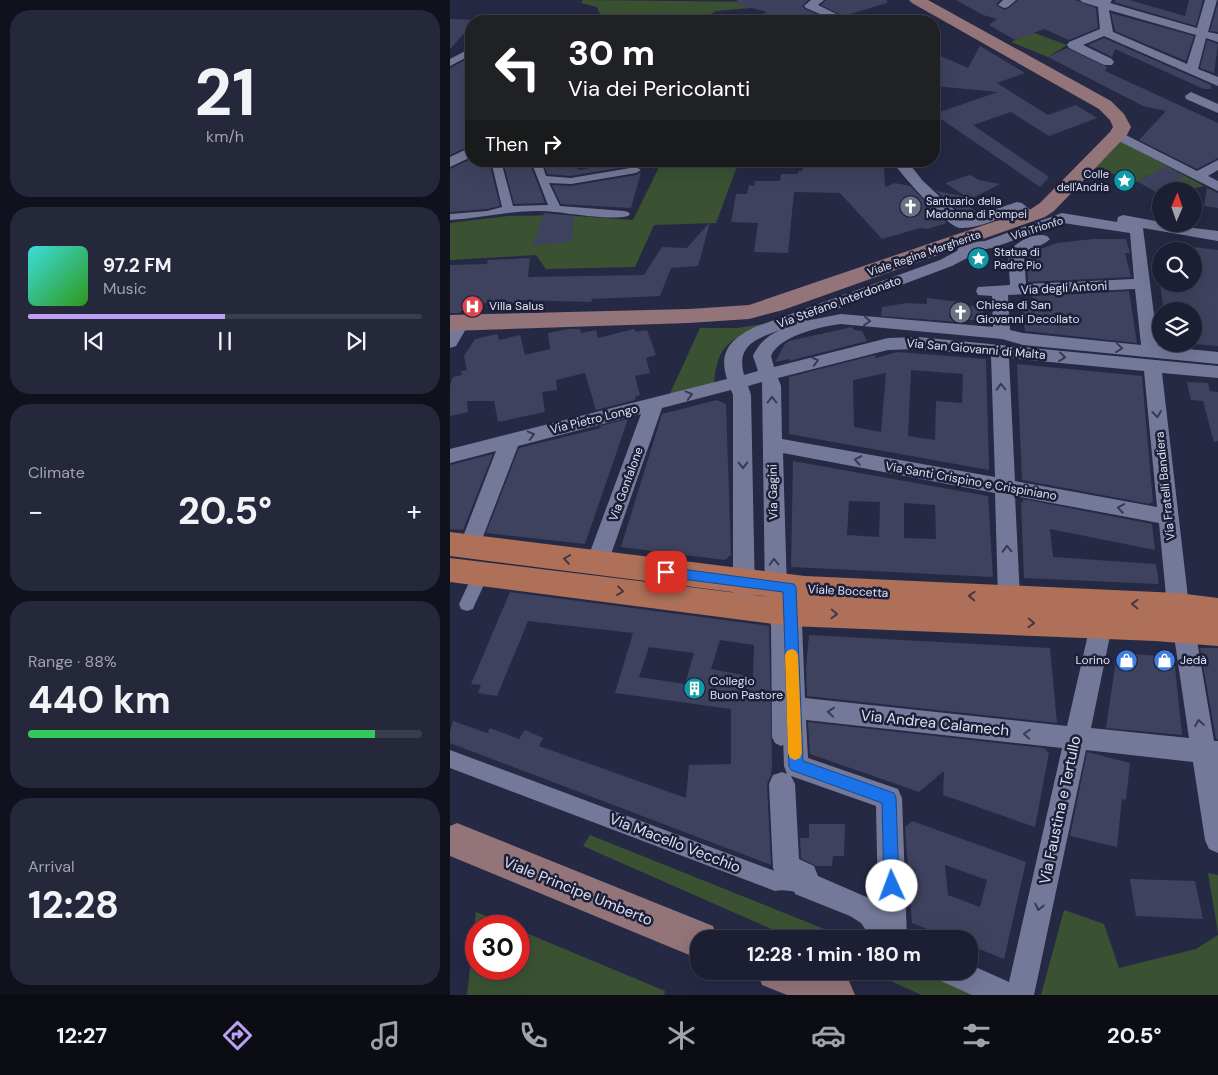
<!DOCTYPE html>
<html lang="en">
<head>
<meta charset="utf-8">
<style>
  :root { --surface:#1c1f33; --page:#25273b; --text:#f1f3f6; --muted:#a0a2ac; --line:#3a3d4e; --accent:#bca0f2 }
  body { margin:0; font-family:"DM Sans",sans-serif; background:var(--page); color:var(--text); height:100vh; display:flex; flex-direction:column; font-size:19px; white-space:nowrap }
  * { box-sizing:border-box; margin:0 }
  p { font-size:16px; color:var(--muted) }
  .icon { flex:none; width:28px; height:28px; fill:none; stroke:currentColor; stroke-width:2; stroke-linecap:round; stroke-linejoin:round }
  .map { position:relative; flex:1; overflow:hidden }
  .drawer { display:flex; flex-direction:column; gap:10px; padding:10px; background:#0f111c; width:450px }
  .drawer>* { flex:none }
  .guide { position:absolute; left:15px; top:15px; width:475px; height:152px; border-radius:20px; box-shadow:0 5px 20px #0002,0 0 0 1px var(--line); background:#202124; color:#fff; overflow:hidden }
  .needle { width:32px; rotate:2deg }
  .tools { position:absolute; left:702px; top:182px; display:grid; gap:10px }
  .tools a { display:grid; place-items:center; width:50px; height:50px; border-radius:50%; background:var(--surface); box-shadow:0 5px 20px #0002,0 0 0 1px var(--line); font-size:25px }
  .speed { position:absolute; left:15px; top:915px; display:flex; gap:10px; font-size:25px; font-weight:700; text-align:center }
  .speed>* { display:grid; place-content:center; width:65px; height:65px; border-radius:50%; background:var(--surface); box-shadow:0 5px 20px #0002,0 0 0 1px var(--line); line-height:1 }
  .speed .limit { border:8px solid #d22; background:#fff; color:#111 }
  .pin { position:absolute; display:grid; place-items:center; width:42px; height:42px; color:#fff; margin:-21px; border-radius:10px; box-shadow:0 2px 8px #0006 }
  .me { position:absolute; width:55px; margin:-28px; rotate:358deg; stroke-linejoin:round; filter:drop-shadow(0 0 4px #0008) }
  .turn { display:flex; align-items:center; gap:18px; height:105px; padding:0 20px; font-size:22px }
  .turn .icon { width:65px; height:65px; stroke-width:2.5 }
  .turn b { display:block; font-size:35px; line-height:42px }
  .then { display:flex; align-items:center; height:48px; padding:0 20px; background:#0003; gap:10px; font-size:19px }
  .big { font-size:38px; font-weight:700; line-height:1.1 }
  .drawer .card { flex:1; display:flex; flex-direction:column; justify-content:center; gap:8px; min-width:0; padding:0 18px; border-radius:20px; background:var(--page) }
  .drawer .dial { align-items:center; gap:0 }
  .dial b { font-size:65px; line-height:1 }
  .song { display:flex; align-items:center; gap:15px }
  .cover { width:60px; height:60px; border-radius:8px; background:linear-gradient(135deg,hsl(180 70% 55%),hsl(110 70% 35%)) }
  .played { height:5px; border-radius:2px; background:linear-gradient(90deg,var(--accent) 50%,var(--line) 50%) }
  .keys { display:flex; justify-content:space-around; direction:ltr }
  .heat { display:flex; justify-content:space-between; align-items:center; font-size:28px; direction:ltr }
  .charge { height:8px; border-radius:4px; background:linear-gradient(90deg,#34c759 88%,var(--line) 0) }
  .trip { position:absolute; left:240px; top:930px; width:288px; height:50px; border-radius:20px; background:var(--surface); box-shadow:0 5px 20px #0002,0 0 0 1px var(--line); font-weight:700; line-height:50px; text-align:center }
  .dock { display:flex; height:80px; justify-content:space-around; align-items:center; background:#0b0c14; color:var(--muted) }
  .dock .icon { width:35px; height:35px }
  .dock .selected { color:var(--accent) }
  .dock b { font-size:22px; color:var(--text) }
  main { display:flex; flex:1; min-height:0 }
  .map>svg:first-child { display:block }
  .green { fill:#3a5232 }
  .building { fill:#3e425e; fill-rule:evenodd }
  .lines { fill:none; stroke-linecap:round; stroke-linejoin:round }
  .pedestrian { fill:#757999; fill-rule:evenodd }
  .minor { fill:#757999; fill-rule:evenodd }
  .secondary { fill:#927479; fill-rule:evenodd }
  .primary { fill:#ae7058; fill-rule:evenodd }
  .oneway { stroke:#373a56 }
  .oneway2 { stroke:#483742 }
  .route { fill:#1a73e8; stroke:#114b97 }
  .slow { fill:#f59e0b }
  .labels { text-anchor:middle; stroke-width:5; stroke-linejoin:round; paint-order:stroke }
  .far-poi-label { font-size:11px; fill:#dee1f2; stroke:#1d1f39; text-anchor:start }
  .far-street-label { font-size:11px; fill:#dee1f2; stroke:#1d1f39 }
  .street-label { font-size:12px; fill:#dee1f2; stroke:#1d1f39 }
  .poi-label { font-size:12px; fill:#dee1f2; stroke:#1d1f39; text-anchor:start }
  .near-street-label { font-size:15px; fill:#dee1f2; stroke:#1d1f39 }
</style>
</head>
<body>
<main>
<section class="drawer">
<div class="card dial"><b>21</b><p>km/h</p></div>
<div class="card">
<div class="song"><i class="cover"></i><div><b>97.2 FM</b><p>Music</p></div></div>
<div class="played"></div>
<div class="keys"><svg class="icon" aria-label="previous" viewBox="0 0 24 24"><path d="M18 5L8 12l10 7zM5 5v14"/></svg><svg class="icon" aria-label="pause" viewBox="0 0 24 24"><path d="M8 5v14M16 5v14"/></svg><svg class="icon" aria-label="next" viewBox="0 0 24 24"><path d="M6 5l10 7-10 7zM19 5v14"/></svg></div>
</div>
<div class="card"><p>Climate</p>
<div class="heat"><a>−</a><b class="big">20.5°</b><a>+</a></div>
</div>
<div class="card"><p>Range · 88%</p><b class="big">440 km</b><div class="charge"></div></div>
<div class="card"><p>Arrival</p><b class="big">12:28</b></div>
</section>
<div class="map">
<svg width="768" height="995" viewBox="0 0 768 995">
  <rect width="100%" height="100%" fill="#262944"/>
  <path class="green" d="M133,0L313,2L300,8L266,11L249,21H153L147,7L131,3Z
    M582,32L617,45L598,57L561,42Z
    M671,141L754,186L732,191L699,175L688,182L645,168Z
    M212,161H289L266,223L204,225L185,267L96,269L86,255L0,260V223L58,216L112,215L183,220Z
    M318,323C283,339 267,342 264,384L218,398L250,328H287Z
    M140,835L399,939H344L133,846Z
    M758,873L768,875V933Z
    M614,910L654,924L669,968L746,949L768,935V995H591Z
    M26,912L60,926H26V969H69V930L215,991L214,995H17Z
    M418,971H480L539,995H472Z"/>
  <path class="building" d="M287,0H358L352,6L355,9L382,21H296L317,12L287,4Z
    M376,0H437V3L397,15L411,21H403L371,5Z
    M506,0H550L546,5L554,10L559,8L568,0H625L646,8L648,28L619,40L594,29L565,40L539,25L547,19L533,15Z
    M666,0H679L735,16L739,0H753L746,26L664,2Z
    M768,3V32L760,31Z
    M661,13L744,36L736,61L665,31Z
    M0,19L26,20L21,21V26L0,49Z
    M654,38L761,85V89H754L665,49L662,57L638,45Z
    M757,40L768,44L764,73L750,68Z
    M530,46L575,73L547,83L598,115L626,105L647,118L599,136L561,112L523,125L599,177L590,187L484,114L548,92L484,86V53L518,68Z
    M617,48L657,67L655,71L768,123V158L747,169L689,140L716,111L693,106L598,57Z
    M21,57V145L0,155V68Z
    M21,159V161H39L50,206L37,209L0,212V169Z
    M53,161H79L95,203L64,204Z
    M93,161H128L123,166L130,170L156,165L159,161H190V168L186,165L121,176L97,174Z
    M353,163L366,164V167L434,168L435,187L445,183L460,186L497,223L477,229L470,228L432,239L390,193L344,192L338,253L304,252L308,223L281,222L286,194H297L299,185L304,186L305,181H330L331,174H348V171H352Z
    M715,166L735,176L706,192L688,182Z
    M191,172L181,208L111,204L102,185L121,186L186,175Z
    M520,175L529,180L550,184L515,202L527,213L514,216L486,191L517,197L495,183Z
    M757,188L768,193V208L754,206Z
    M94,213L124,216L122,242L83,245Z
    M260,222L248,266L221,268L210,296L142,299L141,302L69,300L68,304L17,302L10,313H0V265L37,264L38,260L80,258L78,277L194,275L212,247L237,248Z
    M643,239H676L680,253H675L681,277L578,282L577,254L607,243Z
    M744,247L768,250V346L744,344V311H714L710,284H744Z
    M679,291L687,343L575,331L571,303L585,302L582,296Z
    M477,298L510,302V305L533,307V321L509,319V322L431,316L432,307L457,303L477,304Z
    M402,327L404,330L412,331L417,341L339,361V359L325,362L335,344L339,341Z
    M118,329H130L131,333L146,330L148,338L184,329L186,332L197,330L206,355L196,358L200,373L185,376L190,395L186,396L185,400L146,410L135,373L106,380L107,390L92,392L95,412L48,422L44,401H17L18,412L0,416V385L3,377L12,375L11,371L17,370L14,356L25,339L47,334L49,340L70,335L75,355L100,349L98,333Z
    M447,352L536,359L539,470L339,434V377L425,355L426,358ZM461,370L513,374L512,403L486,401L485,440L458,436ZM436,373L431,432L404,427L403,380Z
    M567,364L692,376L703,503L700,502V504L572,480Z
    M737,382L758,383L760,391L768,392V441L764,442L753,401L741,400Z
    M267,400L276,404L281,555L275,560L171,547L212,414Z
    M178,419L135,544L36,533L69,448L151,428L150,426Z
    M43,454L13,530L0,529V465Z
    M343,461L538,496L543,577L341,567ZM399,501L430,502L429,537L397,535ZM454,503L485,505L486,539L454,538Z
    M573,499L702,524L705,550L600,529L603,557L706,564L709,584L574,578L571,502L573,503Z
    M60,592L319,626L322,764L321,775L317,784L321,865L0,743V732L3,721L37,733L40,728L69,739L75,730L93,738L89,746L236,798L239,765L281,764V709L165,693L183,633L78,621L47,696L28,693L31,685L21,684ZM270,640L304,645L303,677L261,669ZM199,647L244,653L235,684L189,677Z
    M359,635L600,648L607,723L357,696L356,668Z
    M750,648H768V739H766Z
    M667,653L724,657L732,735L656,728Z
    M358,722L594,748L599,753L585,827L493,795L494,771L469,792L360,754Z
    M637,752L680,763L676,800L672,799L667,847L620,836Z
    M462,821L576,862L554,959L519,945V939H503L462,923L455,827ZM495,865L537,880L530,907L498,895Z
    M359,824H395L394,856H383L382,866H366L351,858L350,838H359Z
    M680,879L745,881L753,919L686,916Z"/>
  <g class="lines">
    <path class="pedestrian" d="M21,48V55L0,66V59Z
      M41,161H51L63,206L98,205L81,161H91L96,176L121,178L186,167L191,170L186,173L121,184L99,183L110,206L174,211L178,212L180,214L178,216C158,221 115,212 93,211C62,210 31,218 0,220V214L37,211L52,207Z
      M157,161L156,163L130,168L125,165L133,161Z
      M31,567L37,569L39,574L25,604L23,609L17,611L11,609L9,604L23,574L25,569Z
      M326,604L332,606L337,626L340,737L337,743L331,746L325,743L322,737L321,626L318,611L320,606Z
      M0,750L325,871C336,868 348,872 358,876L361,883L358,890C347,895 337,888 325,891L0,768Z"/>
    <path class="minor" d="M361,0H374L368,5L401,21H386L356,8L354,6Z
      M553,0H566L558,7L554,8L548,5Z
      M630,0H662L660,3L747,28L755,0H767L758,32L768,34V42L756,38L748,69L768,77V86L654,36L633,45L662,59L664,62L662,65H654L619,48L617,45L619,42L650,29L648,7L632,2ZM659,10L746,35L737,64L663,32Z
      M741,92L768,104V113L736,99L735,96Z
      M668,131L747,171L768,160V170L758,176L768,181V191L663,138L661,135Z
      M21,147V157L0,167V157Z
      M442,161H457L473,181L513,218H519L567,202L572,203L587,216L585,219C576,221 572,217 565,212C548,218 529,229 510,228C496,226 451,174 442,161Z
      M612,213L667,222L668,217L673,215L711,222V224L768,231V241L693,228L708,346L768,352V364L573,345L552,339L391,324C372,326 329,336 321,356L324,367L438,338L468,337L768,366V378L712,373L739,606L736,613L728,615L720,613L717,606L709,523L565,496L570,598L567,605L559,607L551,605L548,598L545,493L333,453L337,591L340,590L348,592L351,599L355,698L617,726L640,626L643,619L651,616L659,619L662,626L641,728L739,738L723,629L726,622L734,619L742,622L745,629L764,741H768V853L759,849L755,840L743,762L636,750L584,995H522L491,981L487,971H519V964L559,982L612,748L356,720L358,758L448,789L452,798L457,939H422L411,923L400,916L345,894L342,883L327,877L323,868L319,784L323,775L332,772L337,774L334,766L329,607L326,608L318,606L315,599L312,382L298,386L301,395L305,596L302,603L294,605L286,603L283,596V395L281,390L212,408L158,563L154,569L147,572L140,569L136,563L191,414L68,446L29,547L26,553L19,555L12,553L9,547L46,451L0,463V449L277,379C268,351 281,339 305,327L490,260L507,251L509,247L503,240L506,237H516L521,242L535,241ZM613,223L680,233L684,279L576,284L574,254C581,246 593,247 600,239L597,236C584,232 566,242 558,253L560,285L528,287L526,291L528,295L542,296L543,327L391,314L355,321L502,266L519,257L522,251L542,248ZM685,289L691,345L573,333L560,330L558,295ZM330,330C317,336 309,343 303,356L308,371L294,375C286,345 306,339 330,330ZM468,349L541,356L545,477L332,439L331,386L328,378L438,350ZM559,358L694,371L707,507L565,481ZM341,776L426,806L428,902L368,876L364,866L349,859L345,784Z
      M12,316L18,318L20,322L6,346L0,348V328L6,318Z"/>
    <path class="secondary" d="M459,0H478L661,101L674,114L681,127L677,135L604,211L595,217L333,310L299,319L239,323L0,331V315L239,309L299,305L581,209L590,203L660,132L663,127L660,120L649,109L462,3Z
      M7,823L263,926L268,939H249V959L0,856V826Z
      M307,971H375L399,981L405,995H337L312,985Z"/>
    <path class="primary" d="M0,532L355,576L728,593L768,598V646L705,641L340,626L0,582V558L345,600L0,556Z"/>
  </g>
  <defs><path id="oneway-chevron" d="M-2-3.5L2.5 0L-2 3.5" fill="none" stroke-width="1.6" stroke-linecap="round" stroke-linejoin="round" transform="scale(1.25)"/></defs>
  <g class="oneway">
    <use href="#oneway-chevron" transform="translate(417 321) rotate(5)"/>
    <use href="#oneway-chevron" transform="translate(669 348) rotate(6)"/>
    <use href="#oneway-chevron" transform="translate(612 357) rotate(6)"/>
    <use href="#oneway-chevron" transform="translate(365 361) rotate(-15)"/>
    <use href="#oneway-chevron" transform="translate(551 387) rotate(-92)"/>
    <use href="#oneway-chevron" transform="translate(239 395) rotate(-15)"/>
    <use href="#oneway-chevron" transform="translate(322 400) rotate(-90)"/>
    <use href="#oneway-chevron" transform="translate(707 414) rotate(84)"/>
    <use href="#oneway-chevron" transform="translate(81 435) rotate(-14)"/>
    <use href="#oneway-chevron" transform="translate(408 460) rotate(-170)"/>
    <use href="#oneway-chevron" transform="translate(293 465) rotate(89)"/>
    <use href="#oneway-chevron" transform="translate(671 508) rotate(-170)"/>
    <use href="#oneway-chevron" transform="translate(557 549) rotate(-92)"/>
    <use href="#oneway-chevron" transform="translate(324 562) rotate(-91)"/>
    <use href="#oneway-chevron" transform="translate(381 712) rotate(-174)"/>
    <use href="#oneway-chevron" transform="translate(749 723) rotate(-99)"/>
    <use href="#oneway-chevron" transform="translate(577 734) rotate(-174)"/>
    <use href="#oneway-chevron" transform="translate(589 907) rotate(102)"/>
  </g>
  <g class="oneway2">
    <use href="#oneway-chevron" transform="translate(117 559) rotate(-172)"/>
    <use href="#oneway-chevron" transform="translate(170 591) rotate(7)"/>
    <use href="#oneway-chevron" transform="translate(522 596) rotate(-178)"/>
    <use href="#oneway-chevron" transform="translate(685 604) rotate(-177)"/>
    <use href="#oneway-chevron" transform="translate(384 614) rotate(2)"/>
    <use href="#oneway-chevron" transform="translate(581 623) rotate(2)"/>
  </g>
  <path class="route" d="M216,567L344,584L346,587L353,761L444,793L446,798L449,886L447,892L442,894L436,892L434,886L432,803L341,770L339,766L333,592L216,577L211,576L210,572L211,568Z"/>
  <path class="slow" d="M342,649L346,651L348,655L352,753L350,758L345,760L340,758L338,753L335,655L337,651Z"/>
  <defs>
    <symbol id="sight-disc" viewBox="-11 -11 22 22"><circle r="9.5" fill="#0f9aa8" stroke="#1d1f39"/><path d="M0-6L1.8-2.2L6-1.7L2.9 1.2L3.7 5.4L0 3.3L-3.7 5.4L-2.9 1.2L-6-1.7L-1.8-2.2Z" fill="#fff"/></symbol>
    <symbol id="church-disc" viewBox="-11 -11 22 22"><circle r="9.5" fill="#6b7280" stroke="#1d1f39"/><path d="M-1.2-6h2.4v3.5h3.3v2.4h-3.3V6h-2.4V-.1h-3.3v-2.4h3.3Z" fill="#fff"/></symbol>
    <symbol id="hospital-disc" viewBox="-11 -11 22 22"><circle r="9.5" fill="#e0444e" stroke="#1d1f39"/><path d="M-5-5h3v3.5h4V-5h3V5h-3V1.5h-4V5h-3Z" fill="#fff"/></symbol>
    <symbol id="shop-disc" viewBox="-11 -11 22 22"><circle r="9.5" fill="#3f7fe0" stroke="#1d1f39"/><path d="M-5-2.5h2.3a2.7 3.5 0 0 1 5.4 0H5L5.5 6h-11ZM-1.5-2.5h3a1.5 2.3 0 0 0-3 0Z" fill="#fff"/></symbol>
    <symbol id="building-disc" viewBox="-11 -11 22 22"><circle r="9.5" fill="#0f9aa8" stroke="#1d1f39"/><path d="M-4-6H4V6H1V3H-1V6H-4ZM-2.5-4.3h1.7v1.8h-1.7ZM.8-4.3h1.7v1.8H.8ZM-2.5-1h1.7V.8h-1.7ZM.8-1h1.7V.8H.8Z" fill="#fff"/></symbol>
  </defs>
  <g fill-rule="evenodd">
    <use href="#sight-disc" x="662" y="168" width="25" height="25"/>
    <use href="#church-disc" x="448" y="194" width="25" height="25"/>
    <use href="#sight-disc" x="516" y="246" width="25" height="25"/>
    <use href="#hospital-disc" x="10" y="294" width="25" height="25"/>
    <use href="#church-disc" x="498" y="300" width="25" height="25"/>
    <use href="#shop-disc" x="664" y="648" width="25" height="25"/>
    <use href="#shop-disc" x="702" y="648" width="25" height="25"/>
    <use href="#building-disc" x="232" y="676" width="25" height="25"/>
  </g>
  <g class="labels">
    <g class="far-poi-label">
      <text x="659" y="178" text-anchor="end">Colle<tspan x="659" dy="13">dell'Andria</tspan></text>
      <text x="476" y="205">Santuario della<tspan x="476" dy="13">Madonna di Pompei</tspan></text>
      <text x="544" y="256">Statua di<tspan x="544" dy="13">Padre Pio</tspan></text>
    </g>
    <g class="far-street-label">
      <text transform="translate(587 228) rotate(-18)" y="4">Via Trionfo</text>
      <text transform="translate(474 253) rotate(-19)" y="4">Viale Regina Margherita</text>
    </g>
    <g class="street-label">
      <text transform="translate(614 288) rotate(-3)" y="4">Via degli Antoni</text>
      <text transform="translate(389 302) rotate(-20)" y="4">Via Stefano Interdonato</text>
      <text transform="translate(526 349) rotate(5)" y="4">Via San Giovanni di Malta</text>
      <text transform="translate(144 419) rotate(-14)" y="4">Via Pietro Longo</text>
      <text transform="translate(521 481) rotate(10)" y="4">Via Santi Crispino e Crispiniano</text>
      <text transform="translate(176 484) rotate(-70)" y="4">Via Gonfalone</text>
      <text transform="translate(715 486) rotate(-96)" y="4">Via Fratelli Bandiera</text>
      <text transform="translate(323 492) rotate(-91)" y="4">Via Gagini</text>
      <text transform="translate(398 591) rotate(3)" y="4">Viale Boccetta</text>
    </g>
    <g class="poi-label">
      <text x="526" y="309">Chiesa di San<tspan x="526" dy="14">Giovanni Decollato</tspan></text>
      <text x="39" y="310">Villa Salus</text>
      <text x="660" y="664" text-anchor="end">Lorino</text>
      <text x="730" y="664">Jedà</text>
      <text x="260" y="685">Collegio<tspan x="260" dy="14">Buon Pastore</tspan></text>
    </g>
    <g class="near-street-label">
      <text transform="translate(485 723) rotate(6)" y="5">Via Andrea Calamech</text>
      <text transform="translate(610 810) rotate(-78)" y="5">Via Faustina e Tertullo</text>
      <text transform="translate(225 843) rotate(21)" y="5">Via Macello Vecchio</text>
      <text transform="translate(128 891) rotate(22)" y="5">Viale Principe Umberto</text>
    </g>
  </g>
</svg>
<div class="tools">
<a><svg class="needle" viewBox="-14 -14 28 28"><path d="M0-13l5 13h-10z" fill="#e53935"/><path d="M0 13l5-13h-10z" fill="#a0a2ac"/></svg></a>
<a><svg class="icon" aria-label="search" viewBox="0 0 24 24"><circle cx="10" cy="10" r="6"/><path d="M15 15l6 6"/></svg></a>
<a><svg class="icon" aria-label="layers" viewBox="0 0 24 24"><path d="M12 4l9 5-9 5-9-5zM3 14l9 5 9-5"/></svg></a>
</div>
<div class="speed"><div class="limit">30</div></div>
<div class="pin" style="left:216px;top:572px;background:#d93025"><svg class="icon" aria-label="arrive" viewBox="0 0 24 24"><path d="M6 21V4h12l-3 4 3 4H6"/></svg></div>
<svg class="me" style="left:442px;top:886px" viewBox="-20 -20 40 40"><circle r="19" fill="#fff"/><path d="M0-13L10 11 0 6-10 11z" fill="#1a73e8"/></svg>
<div class="trip">12:28 · 1 min · 180 m</div>
<div class="guide">
<div class="turn"><svg class="icon" aria-label="left" viewBox="0 0 24 24"><path d="M17 20v-9H6M10 6l-5 5 5 5"/></svg><div><b>30 m</b>Via dei Pericolanti</div></div>
<div class="then">Then<svg class="icon" aria-label="right" viewBox="0 0 24 24"><path d="M7 20v-9h11M14 6l5 5-5 5"/></svg></div>
</div>
</div>
</main>
<nav class="dock">
<b>12:27</b>
<svg class="icon selected" aria-label="directions" viewBox="0 0 24 24"><path d="M12 3l9 9-9 9-9-9zM9 14v-3h6M13 9l2 2-2 2"/></svg>
<svg class="icon" aria-label="music" viewBox="0 0 24 24"><path d="M9 18V5l10-2v13"/><circle cx="6" cy="18" r="3"/><circle cx="16" cy="16" r="3"/></svg>
<svg class="icon" aria-label="phone" viewBox="0 0 24 24"><path d="M5 4h4l2 5-3 2q2 4 5 5l2-3 5 2v4C11 20 4 13 5 4z"/></svg>
<svg class="icon" aria-label="climate" viewBox="0 0 24 24"><path d="M12 3v18M4 7l16 10M4 17L20 7"/></svg>
<svg class="icon" aria-label="car" viewBox="0 0 24 24"><path d="M5 17H2v-5l4-1 3-4h7l3 4 3 1v5h-3M9 17h6M6 11h13"/><circle cx="7" cy="17" r="2"/><circle cx="17" cy="17" r="2"/></svg>
<svg class="icon" aria-label="filters" viewBox="0 0 24 24"><path d="M4 7h16M4 17h16"/><circle cx="9" cy="7" r="2"/><circle cx="15" cy="17" r="2"/></svg>
<b>20.5°</b>
</nav>
</body>
</html>
